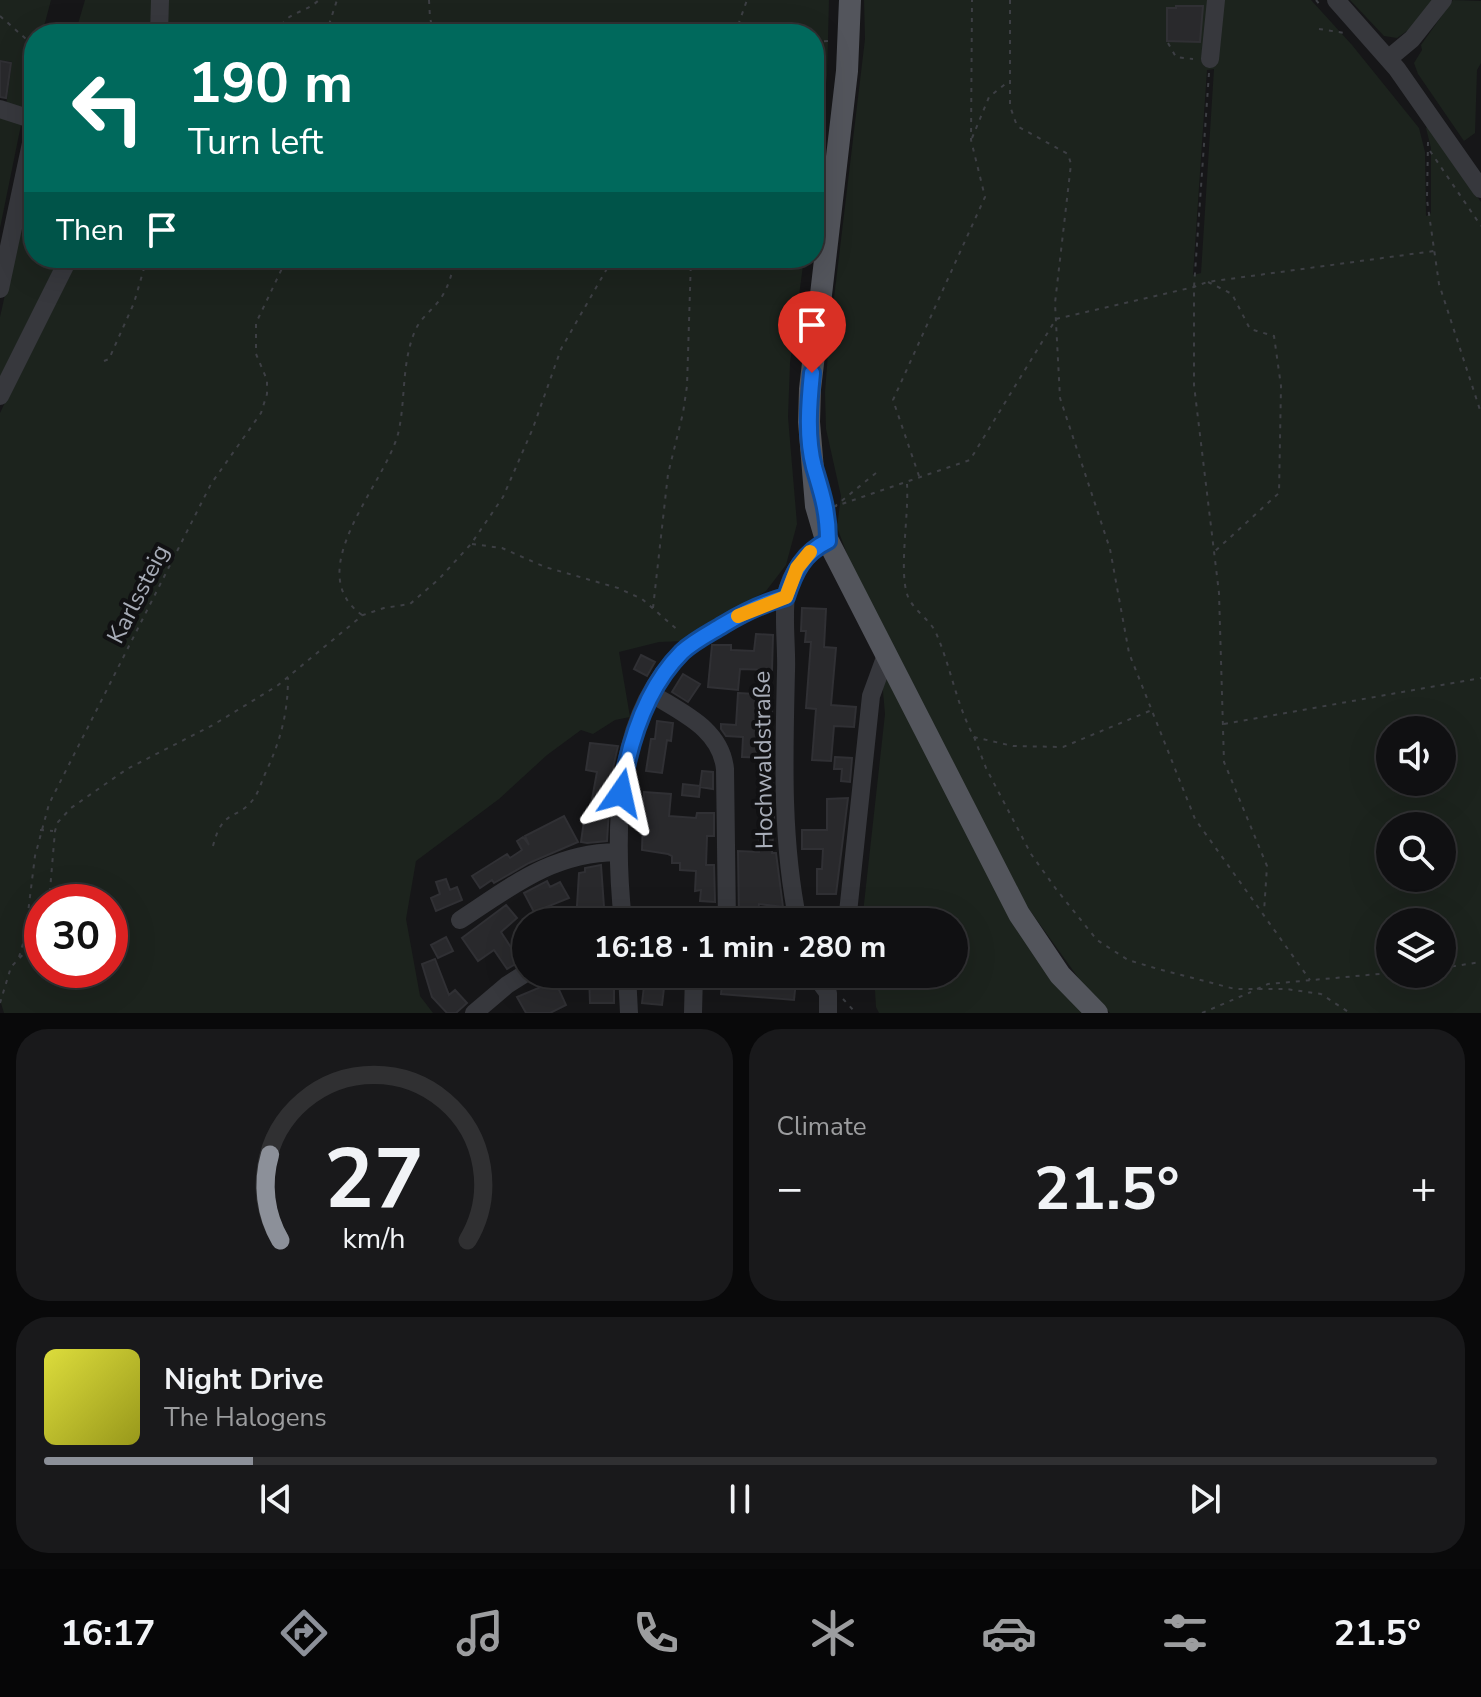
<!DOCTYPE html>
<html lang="en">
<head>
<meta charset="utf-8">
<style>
  :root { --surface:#101012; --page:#19191b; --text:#f1f3f6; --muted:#9c9d9f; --line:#303032; --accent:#8c9099 }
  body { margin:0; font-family:"Nunito Sans",sans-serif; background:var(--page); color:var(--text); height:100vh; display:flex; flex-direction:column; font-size:30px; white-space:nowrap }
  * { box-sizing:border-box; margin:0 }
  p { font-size:26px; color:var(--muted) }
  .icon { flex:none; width:44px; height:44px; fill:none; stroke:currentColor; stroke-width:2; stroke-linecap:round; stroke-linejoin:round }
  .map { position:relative; height:1013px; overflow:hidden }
  .details { display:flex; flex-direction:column; gap:16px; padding:16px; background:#09090a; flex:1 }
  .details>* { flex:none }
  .banner { position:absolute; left:24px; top:24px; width:800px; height:244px; border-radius:32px; box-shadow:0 8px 32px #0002,0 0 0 2px var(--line); background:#00695c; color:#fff; overflow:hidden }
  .tools { position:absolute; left:1376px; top:716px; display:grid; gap:16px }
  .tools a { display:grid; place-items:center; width:80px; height:80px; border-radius:50%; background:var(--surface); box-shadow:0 8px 32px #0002,0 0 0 2px var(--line); font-size:40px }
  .speed { position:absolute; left:24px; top:884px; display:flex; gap:16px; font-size:40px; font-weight:700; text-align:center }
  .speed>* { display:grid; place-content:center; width:104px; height:104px; border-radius:50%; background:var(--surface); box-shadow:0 8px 32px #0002,0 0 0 2px var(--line); line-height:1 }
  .speed .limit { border:12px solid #d22; background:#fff; color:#111 }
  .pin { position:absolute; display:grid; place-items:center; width:68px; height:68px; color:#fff; margin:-82px -34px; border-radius:50% 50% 50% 0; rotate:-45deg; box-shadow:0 0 8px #0007 }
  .pin .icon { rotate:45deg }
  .me { position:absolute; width:88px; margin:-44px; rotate:11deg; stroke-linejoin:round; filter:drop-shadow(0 0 6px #0008) }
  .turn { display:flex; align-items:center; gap:28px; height:168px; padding:0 32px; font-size:36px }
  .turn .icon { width:104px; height:104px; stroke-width:2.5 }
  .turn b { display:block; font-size:56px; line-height:68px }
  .then { display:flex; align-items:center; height:76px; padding:0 32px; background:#0003; gap:16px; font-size:30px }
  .big { font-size:60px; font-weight:700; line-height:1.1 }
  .details .widget { flex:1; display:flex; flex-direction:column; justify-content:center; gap:12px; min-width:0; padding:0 28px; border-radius:32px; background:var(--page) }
  .details .dial { align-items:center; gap:0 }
  .dial svg { height:208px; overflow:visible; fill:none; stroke:var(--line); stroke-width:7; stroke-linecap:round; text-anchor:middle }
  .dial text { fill:var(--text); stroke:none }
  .song { display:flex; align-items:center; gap:24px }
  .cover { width:96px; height:96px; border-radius:12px; background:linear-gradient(135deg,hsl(60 70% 55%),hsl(60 70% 35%)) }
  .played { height:8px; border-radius:4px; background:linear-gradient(90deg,var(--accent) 15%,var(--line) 15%) }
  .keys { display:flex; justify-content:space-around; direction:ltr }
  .heat { display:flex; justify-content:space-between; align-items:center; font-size:44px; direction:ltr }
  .details .tiles { flex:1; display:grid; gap:16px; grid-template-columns:1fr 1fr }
  .widget:last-child { grid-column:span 2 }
  .trip { position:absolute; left:512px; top:908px; width:456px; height:80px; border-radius:40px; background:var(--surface); box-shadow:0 8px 32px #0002,0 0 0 2px var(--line); font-weight:700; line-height:80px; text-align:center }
  .tab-bar { display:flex; height:128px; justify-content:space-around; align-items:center; background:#060607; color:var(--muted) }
  .tab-bar .icon { width:56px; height:56px }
  .tab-bar .selected { color:var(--accent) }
  .tab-bar b { font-size:36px; color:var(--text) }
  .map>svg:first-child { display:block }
  .green { fill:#1c231d; fill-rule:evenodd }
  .building { fill:#29292c; stroke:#303034; stroke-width:2 }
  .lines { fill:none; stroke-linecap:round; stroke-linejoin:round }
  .path { stroke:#3d3f44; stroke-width:2; stroke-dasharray:4 6; stroke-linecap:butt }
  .minor { stroke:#37383d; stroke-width:18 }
  .major { stroke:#53555c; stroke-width:22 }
  .route-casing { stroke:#114b97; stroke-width:20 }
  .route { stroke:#1a73e8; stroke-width:14 }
  .slow { stroke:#f59e0b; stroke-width:14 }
  .labels { text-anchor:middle; stroke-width:8; stroke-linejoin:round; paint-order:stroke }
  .street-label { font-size:24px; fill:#a8adb8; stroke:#111113 }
</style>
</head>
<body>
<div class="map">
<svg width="1481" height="1013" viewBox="0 0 1481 1013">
  <rect width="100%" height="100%" fill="#161618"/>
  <path class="green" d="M0,0H51L42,34H34V62L27,95L29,110L6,106L12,62L0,60Z
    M85,0H829L827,76L814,178V34H75Z
    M864,0H1311L1352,45L1419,128L1425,152L1426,216L1431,213V148L1426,128L1429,125L1481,202V1013H1110L1082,983L1026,905L848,557L837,527L841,496L826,429L825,392L829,340L865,39ZM1214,69L1201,273L1193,275L1207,70ZM1390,730H1442V782H1390ZM1390,826H1442V878H1390ZM1390,922H1442V974H1390Z
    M1350,0H1436L1411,28L1397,38L1384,36Z
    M1453,0L1481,1V63L1477,70L1475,133L1464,141L1418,74L1414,63L1422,50L1421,45Z
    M0,114L22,120L0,228Z
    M34,165V258H804L790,363L788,417L797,524L786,565L766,591L684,641L659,642L619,652L630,717L615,720L593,734L581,730L547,755L499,799L416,861L406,919L420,996L433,1013H4L0,1000V413L28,354L0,385V317ZM42,902H110V970H42Z
    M888,676C914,729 941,782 968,835C1000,899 1031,962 1083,1013H879L876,1007L874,974H954V922H862L885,714L882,680Z"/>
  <path class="building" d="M1176,6H1203L1200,42L1167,41V8H1176Z
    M0,61L11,63L6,98L0,97Z
    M802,608L826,609L824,647L836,648L831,705L856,707L854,727L834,726L831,761L812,760L816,709L806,708L811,642H805L806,631H801Z
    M756,634L773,635L772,670L740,669L738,690L708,687L712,645H731V650L754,651Z
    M641,655L655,662L647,676L634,669Z
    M683,674L700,684L688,702L672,692Z
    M738,693L773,695L769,758L742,757L743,737L726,736L721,729V724L736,725Z
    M657,721L673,723L671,741L667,740L662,773L646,771L651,739H655Z
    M590,743L618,746L611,777L607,841L587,843L581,842L584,821H588L597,772L586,770Z
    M835,757L852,758L850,782L841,781L842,769H834Z
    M702,771L713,772V789L700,787L699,797L682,795L683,784L700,786Z
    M763,780L773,781L770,817H774L772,853H776L783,907L759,904L757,919H739L738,851L759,852Z
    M644,792L671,794L669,816L696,818L697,813H714V836H707L706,865H714L715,902L700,901L701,890L695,891L696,871L680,870V863H672V856L668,854L642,850Z
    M848,798L836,894H817V869H822L823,849H802V830H827V799Z
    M564,816L578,842L529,863L494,883L492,880L480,888L472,876L507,854L510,858L522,850L517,841L523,837L529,845L525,836Z
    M601,865L604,907H592V922H576L579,873L585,872V868Z
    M446,879L450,890L457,887L462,900L436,911L431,898L440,894L436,882Z
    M547,881L550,887L560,882L569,898L534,912L524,893Z
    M506,905L517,918L501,932L512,949L526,941V958L507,969L494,950L478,961L462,938Z
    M446,937L453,951L438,958L431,945Z
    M435,959L449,995L455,990L467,1003L456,1013H447L432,997L422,964Z
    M589,974H614V1003H590Z
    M723,974L750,976L749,984L768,986V979L796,981L794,1000L721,994Z
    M555,981L566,1005L550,1013H526L517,997Z
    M644,986L664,988L662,1005L642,1003Z"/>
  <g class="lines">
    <path class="path" d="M429,0L430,18L434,34
      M1010,0V106L1017,126L1068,154L1071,164L1055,303L1060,398L1110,549L1129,653L1195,819L1310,980
      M1316,0L1321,6
      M0,16L34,46
      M1319,29L1345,33
      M277,34C286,10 303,15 319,0
      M326,34L337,0
      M735,34L747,0
      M814,42L829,41
      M1168,43L1176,57L1193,59
      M1209,73L1194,287V385L1219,593L1224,762L1267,866L1264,912
      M972,138L989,97L1009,81
      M1428,142L1427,200L1439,284L1481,413
      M1430,151L1481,226
      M1208,282L1232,294L1250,329L1274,336L1281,386L1279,493L1214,552
      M104,361L109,359L134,303L147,258
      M919,476L893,400L985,197L971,140L972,0
      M907,484C909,515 899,568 907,594C912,610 930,619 936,633C951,667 956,704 974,737L1013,746L1063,747L1152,710
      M833,507L970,460L1056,319L1194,287L1207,282L1434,251
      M834,507L876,473
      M472,544L502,548L545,567L618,588L642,599L680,632
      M653,608L668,474L683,413L687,386L691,258
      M362,615C300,571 384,486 398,434C406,401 401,364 415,331C420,318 433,310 441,298C449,286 452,272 456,258
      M1224,724L1481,678
      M974,737L986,768L1031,854L1056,889L1097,940L1128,960L1158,969L1235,989H1286L1321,994L1350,1013
      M40,830L53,831
      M213,846C223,806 238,822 255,797C259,790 262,781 265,774C280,742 288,714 288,678
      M49,902L55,831L58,822L71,808L127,769L213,725L277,686L363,615L384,608L410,604L439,579L471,544L503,497L533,428L561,349L613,258
      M19,957L25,937L35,856L49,804L211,484L261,413L267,394V380L256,354V323L287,258
      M1442,968L1481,962
      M1257,989L1268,984L1390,973
      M843,999L856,1013
      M0,1003L11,967L37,940L42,931
      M1202,1013L1251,992"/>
    <path class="minor" d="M1336,0L1397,69L1481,189
      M159,34L160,0
      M1210,59L1216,0
      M1388,59L1412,39L1443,0
      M0,109L34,120
      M0,289L34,129
      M0,396L69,258
      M652,694C682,713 721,729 725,769L727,922
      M460,920C512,886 552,853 617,852
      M623,922C614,835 613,716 683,651C694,641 707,635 719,627C741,615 761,603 786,597
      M798,922C781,839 784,755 786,671C787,650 783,617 786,597C789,572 807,552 828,541
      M847,922L871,696L886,655
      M627,974L629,1013
      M814,974L828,993V1013
      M474,1013L507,985L526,973
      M693,1013L694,974"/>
    <path class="major" d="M850,0L847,71L810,389L809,422L816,506L824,533L1019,914L1060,975L1097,1013"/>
  </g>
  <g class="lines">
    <defs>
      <path id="route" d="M621,793C629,743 645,689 682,652C694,641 710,633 723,625C743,613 763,603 786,597C794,572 803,553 828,541C828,511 822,494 814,467C806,437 809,403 812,373"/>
    </defs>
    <use href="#route" class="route-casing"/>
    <use href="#route" class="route"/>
    <path class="slow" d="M738,616L786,597L797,568L810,552"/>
  </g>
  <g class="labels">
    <g class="street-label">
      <text transform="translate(138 594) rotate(-63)" y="8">Karlssteig</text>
      <text transform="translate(763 760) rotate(-91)" y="8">Hochwaldstraße</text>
    </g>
  </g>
</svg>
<div class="tools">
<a><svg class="icon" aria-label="sound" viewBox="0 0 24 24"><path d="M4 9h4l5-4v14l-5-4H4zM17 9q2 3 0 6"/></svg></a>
<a><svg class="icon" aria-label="search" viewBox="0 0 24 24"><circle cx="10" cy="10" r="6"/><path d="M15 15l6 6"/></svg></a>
<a><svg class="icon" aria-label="layers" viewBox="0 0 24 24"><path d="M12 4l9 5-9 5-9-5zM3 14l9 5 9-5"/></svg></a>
</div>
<div class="speed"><div class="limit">30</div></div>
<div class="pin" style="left:812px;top:373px;background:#d93025"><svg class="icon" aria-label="arrive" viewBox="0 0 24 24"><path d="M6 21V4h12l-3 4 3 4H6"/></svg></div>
<svg class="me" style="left:621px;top:793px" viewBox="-20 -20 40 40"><path d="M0-17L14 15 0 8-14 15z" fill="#1a73e8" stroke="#fff" stroke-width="4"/></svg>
<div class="trip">16:18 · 1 min · 280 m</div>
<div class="banner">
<div class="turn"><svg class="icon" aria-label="left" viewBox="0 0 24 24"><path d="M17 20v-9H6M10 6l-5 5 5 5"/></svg><div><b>190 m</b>Turn left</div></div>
<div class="then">Then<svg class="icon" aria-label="arrive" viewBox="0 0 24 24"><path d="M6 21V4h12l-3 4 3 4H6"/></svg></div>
</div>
</div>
<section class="details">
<div class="tiles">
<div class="widget dial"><svg viewBox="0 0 100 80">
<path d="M14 69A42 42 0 1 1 86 69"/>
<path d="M14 69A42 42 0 0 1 10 36" stroke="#8c9099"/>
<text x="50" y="56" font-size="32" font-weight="700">27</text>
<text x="50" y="72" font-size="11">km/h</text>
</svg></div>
<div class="widget"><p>Climate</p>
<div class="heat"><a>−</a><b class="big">21.5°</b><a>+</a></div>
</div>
<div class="widget">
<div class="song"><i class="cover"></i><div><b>Night Drive</b><p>The Halogens</p></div></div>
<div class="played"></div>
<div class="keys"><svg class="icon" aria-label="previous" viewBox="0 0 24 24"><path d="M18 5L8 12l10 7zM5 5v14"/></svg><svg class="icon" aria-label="pause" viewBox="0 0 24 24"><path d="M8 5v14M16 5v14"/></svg><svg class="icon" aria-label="next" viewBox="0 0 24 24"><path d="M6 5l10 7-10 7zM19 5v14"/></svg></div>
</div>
</div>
</section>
<nav class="tab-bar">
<b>16:17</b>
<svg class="icon selected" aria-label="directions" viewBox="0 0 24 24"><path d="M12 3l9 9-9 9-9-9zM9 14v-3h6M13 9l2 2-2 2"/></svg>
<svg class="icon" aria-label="music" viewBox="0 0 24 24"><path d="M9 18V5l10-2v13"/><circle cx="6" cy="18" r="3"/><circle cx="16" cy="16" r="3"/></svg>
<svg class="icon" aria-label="phone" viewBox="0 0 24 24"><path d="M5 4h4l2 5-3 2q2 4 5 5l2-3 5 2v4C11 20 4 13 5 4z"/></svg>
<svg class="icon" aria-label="climate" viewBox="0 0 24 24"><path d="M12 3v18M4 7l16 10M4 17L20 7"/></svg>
<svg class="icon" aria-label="car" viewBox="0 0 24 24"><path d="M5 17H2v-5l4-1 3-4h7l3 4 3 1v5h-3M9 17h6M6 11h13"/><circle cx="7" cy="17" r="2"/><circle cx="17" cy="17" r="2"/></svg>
<svg class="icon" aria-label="filters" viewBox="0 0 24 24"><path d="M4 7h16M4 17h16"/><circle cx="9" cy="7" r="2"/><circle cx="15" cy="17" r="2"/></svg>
<b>21.5°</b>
</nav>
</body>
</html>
